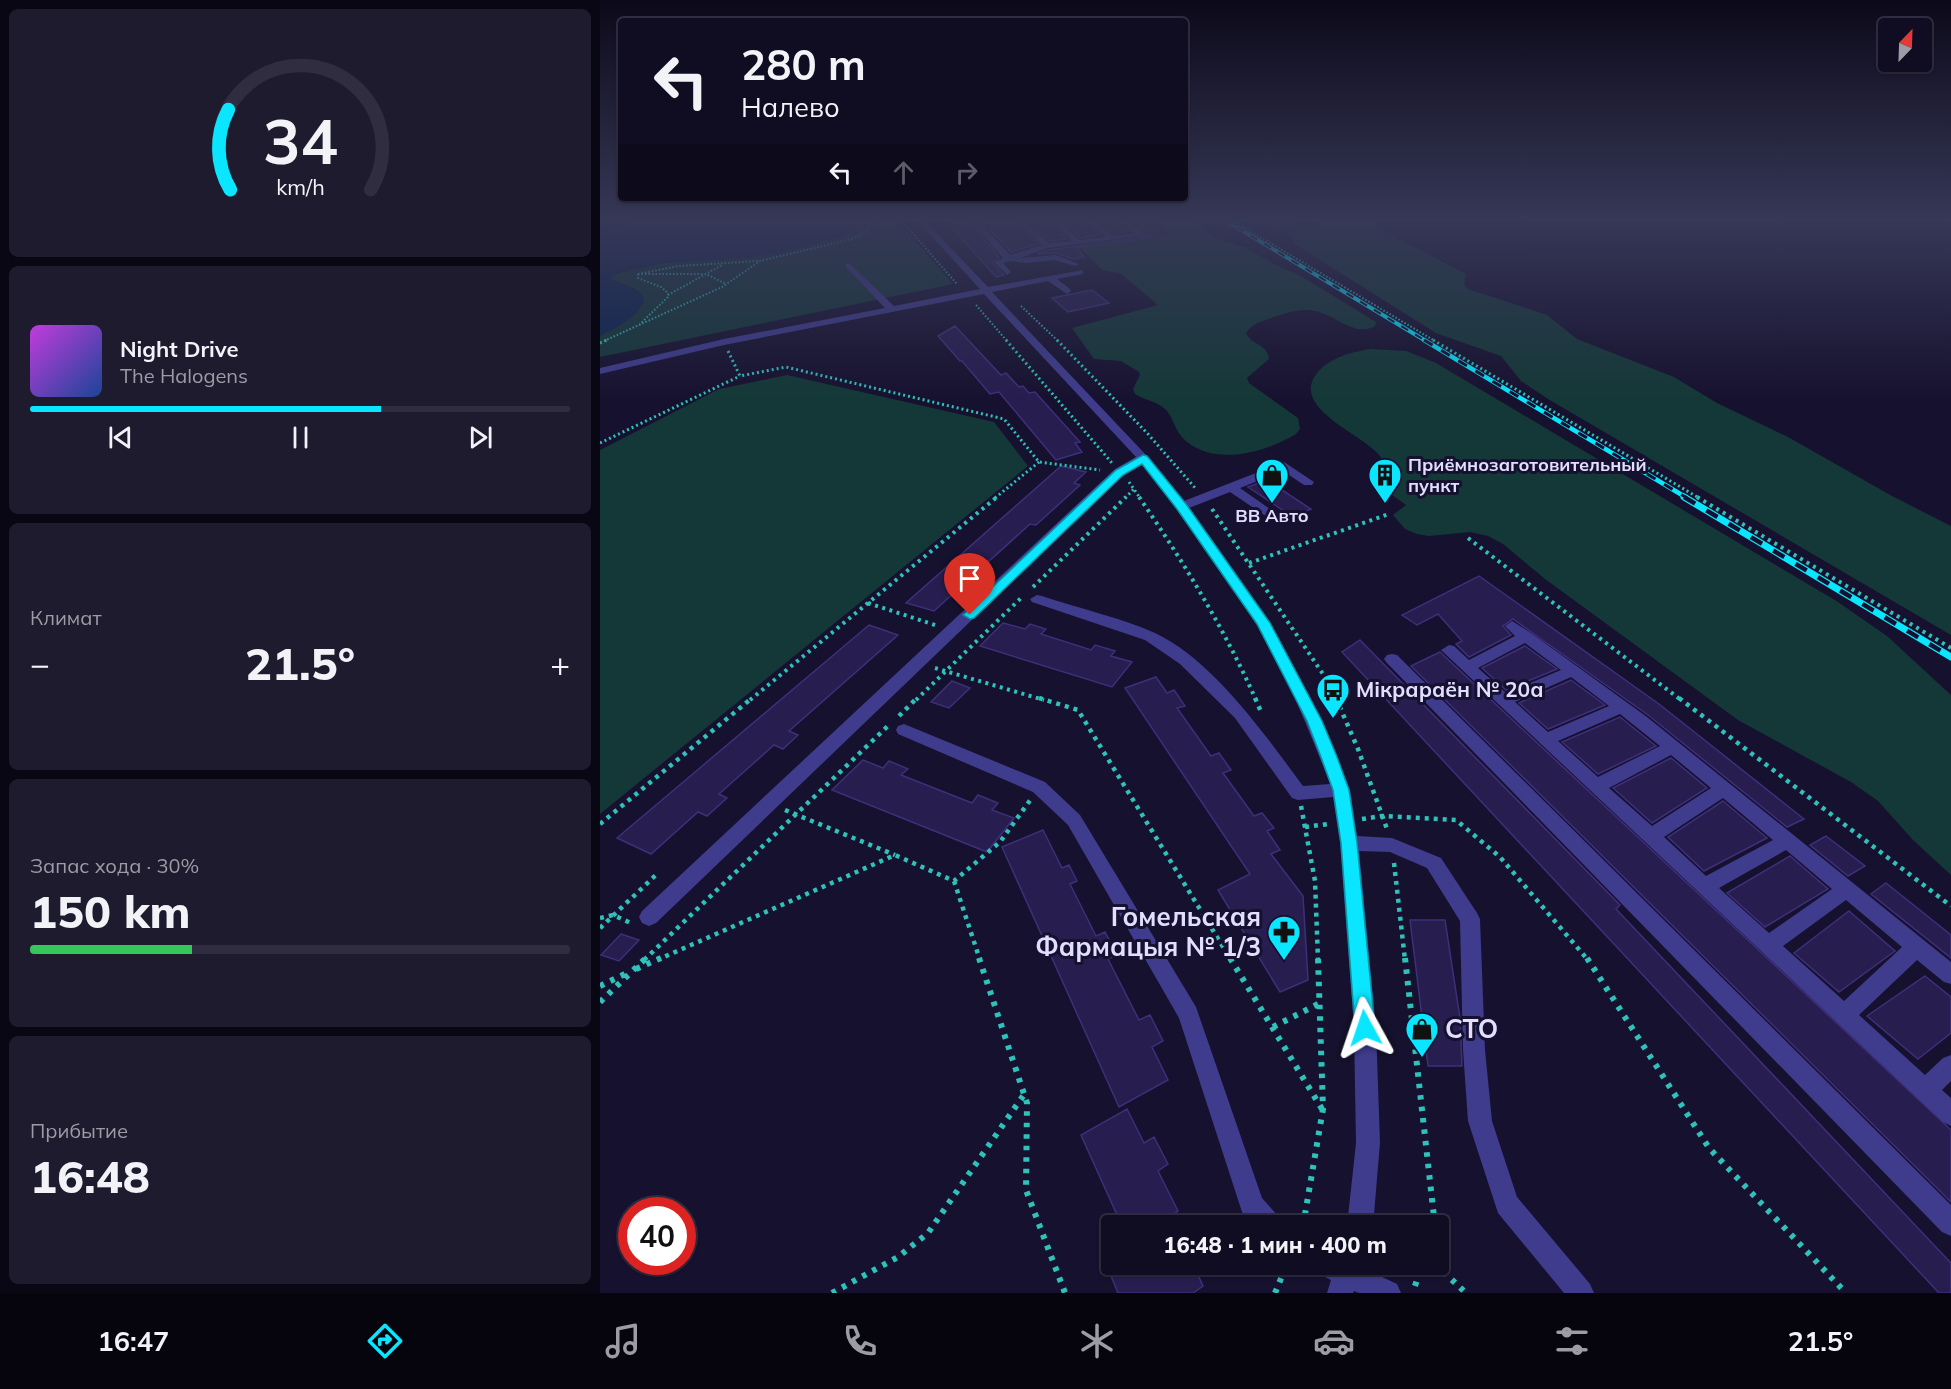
<!DOCTYPE html>
<html lang="ru">
<head>
<meta charset="utf-8">
<style>
  :root { --surface:#100d22; --page:#1e1b2f; --text:#f1f3f6; --muted:#9c9ca5; --line:#302d40; --accent:#0ae6ff }
  body { margin:0; font-family:Mulish,sans-serif; background:var(--page); color:var(--text); height:100vh; display:flex; flex-direction:column; font-size:22px; white-space:nowrap }
  * { box-sizing:border-box; margin:0 }
  p { font-size:20px; color:var(--muted) }
  .icon { flex:none; width:33px; height:33px; fill:none; stroke:currentColor; stroke-width:2; stroke-linecap:round; stroke-linejoin:round }
  .map { position:relative; flex:1; overflow:hidden }
  .details { display:flex; flex-direction:column; gap:9px; padding:9px; background:#090713; width:600px }
  .details>* { flex:none }
  .hud { position:absolute; left:18px; top:18px; width:570px; height:183px; border-radius:6px; box-shadow:0 2px 4px #0004,0 0 0 2px var(--line); background:#100d22; color:var(--text); overflow:hidden }
  .needle { width:39px; rotate:23deg }
  .tools { position:absolute; left:1278px; top:18px; display:grid; gap:12px }
  .tools a { display:grid; place-items:center; width:54px; height:54px; border-radius:6px; background:var(--surface); box-shadow:0 2px 4px #0004,0 0 0 2px var(--line); font-size:30px }
  .speed { position:absolute; left:18px; top:1197px; display:flex; gap:12px; font-size:30px; font-weight:700; text-align:center }
  .speed>* { display:grid; place-content:center; width:78px; height:78px; border-radius:50%; background:var(--surface); box-shadow:0 2px 4px #0004,0 0 0 2px var(--line); line-height:1 }
  .speed .limit { border:9px solid #d22; background:#fff; color:#111 }
  .pin { position:absolute; display:grid; place-items:center; width:51px; height:51px; color:#fff; margin:-62px -26px; border-radius:50% 50% 50% 0; rotate:-45deg; box-shadow:0 0 6px #0007 }
  .pin .icon { rotate:45deg }
  .me { position:absolute; width:66px; margin:-33px; rotate:355deg; stroke-linejoin:round; filter:drop-shadow(0 0 4px #0008) }
  .turn { display:flex; align-items:center; gap:21px; height:126px; padding:0 24px; font-size:27px }
  .turn .icon { width:78px; height:78px; stroke-width:2.5 }
  .turn b { display:block; font-size:42px; line-height:51px }
  .lanes { display:flex; align-items:center; height:57px; padding:0 24px; background:#0003; justify-content:center; gap:30px; direction:ltr }
  .lanes .off { opacity:.35 }
  .big { font-size:45px; font-weight:800; line-height:1.1 }
  .details .card { flex:1; display:flex; flex-direction:column; justify-content:center; gap:9px; min-width:0; padding:0 21px; border-radius:9px; background:var(--page) }
  .details .dial { align-items:center; gap:0 }
  .dial svg { height:156px; overflow:visible; fill:none; stroke:var(--line); stroke-width:7; stroke-linecap:round; text-anchor:middle }
  .dial text { fill:var(--text); stroke:none }
  .song { display:flex; align-items:center; gap:18px }
  .cover { width:72px; height:72px; border-radius:9px; background:linear-gradient(135deg,hsl(290 70% 55%),hsl(220 70% 35%)) }
  .played { height:6px; border-radius:3px; background:linear-gradient(90deg,var(--accent) 65%,var(--line) 65%) }
  .keys { display:flex; justify-content:space-around; direction:ltr }
  .heat { display:flex; justify-content:space-between; align-items:center; font-size:33px; direction:ltr }
  .charge { height:9px; border-radius:4px; background:linear-gradient(90deg,#34c759 30%,var(--line) 0) }
  .trip { position:absolute; left:501px; top:1215px; width:348px; height:60px; border-radius:6px; background:var(--surface); box-shadow:0 2px 4px #0004,0 0 0 2px var(--line); font-weight:800; line-height:60px; text-align:center }
  .tabs { display:flex; height:96px; justify-content:space-around; align-items:center; background:#06050e; color:var(--muted) }
  .tabs .icon { width:42px; height:42px }
  .tabs .current { color:var(--accent) }
  .tabs b { font-size:27px; color:var(--text) }
  main { display:flex; flex:1; min-height:0 }
  .map>svg:first-child { display:block }
  .green { fill:#143837 }
  .water { fill:#0a234e }
  .building { fill:#271d4f; stroke:#3e2f7b; stroke-width:1.5 }
  .lines { fill:none; stroke-linecap:round; stroke-linejoin:round }
  .path-far4 { stroke:#2fc2ba; stroke-width:2; stroke-dasharray:1.5 2; stroke-linecap:butt }
  .path-far3 { stroke:#2fc2ba; stroke-width:3; stroke-dasharray:2 3; stroke-linecap:butt }
  .path-far2 { stroke:#2fc2ba; stroke-width:4; stroke-dasharray:3 4.5; stroke-linecap:butt }
  .path-far1 { stroke:#2fc2ba; stroke-width:4.5; stroke-dasharray:4 5; stroke-linecap:butt }
  .path { stroke:#2fc2ba; stroke-width:6; stroke-dasharray:4.5 7; stroke-linecap:butt }
  .minor { fill:#3f3c8d; fill-rule:evenodd }
  .rail-far2-casing { stroke:#0ae6ff; stroke-width:4 }
  .rail-far1-casing { stroke:#0ae6ff; stroke-width:4.5 }
  .rail-casing { stroke:#0ae6ff; stroke-width:7 }
  .rail-far2 { stroke:#16112e; stroke-width:2; stroke-dasharray:8; stroke-linecap:butt }
  .rail-far1 { stroke:#16112e; stroke-width:3; stroke-dasharray:10; stroke-linecap:butt }
  .rail { stroke:#16112e; stroke-width:4.5; stroke-dasharray:13; stroke-linecap:butt }
  .route { fill:#0ae6ff; stroke:#0696a6; stroke-width:1.5 }
  .labels { text-anchor:middle; stroke-width:6; stroke-linejoin:round; paint-order:stroke }
  .far-poi-label { font-size:18px; font-weight:bold; fill:#e2deff; stroke:#16112e; text-anchor:start }
  .poi-label { font-size:21px; font-weight:bold; fill:#e2deff; stroke:#16112e; text-anchor:start }
  .near-poi-label { font-size:26px; font-weight:bold; fill:#e2deff; stroke:#16112e; text-anchor:end }
</style>
</head>
<body>
<main>
<section class="details">
<div class="card dial"><svg viewBox="0 0 100 80">
<path d="M14 69A42 42 0 1 1 86 69"/>
<path d="M14 69A42 42 0 0 1 13 28" stroke="#0ae6ff"/>
<text x="50" y="56" font-size="32" font-weight="700">34</text>
<text x="50" y="72" font-size="11">km/h</text>
</svg></div>
<div class="card">
<div class="song"><i class="cover"></i><div><b>Night Drive</b><p>The Halogens</p></div></div>
<div class="played"></div>
<div class="keys"><svg class="icon" aria-label="previous" viewBox="0 0 24 24"><path d="M18 5L8 12l10 7zM5 5v14"/></svg><svg class="icon" aria-label="pause" viewBox="0 0 24 24"><path d="M8 5v14M16 5v14"/></svg><svg class="icon" aria-label="next" viewBox="0 0 24 24"><path d="M6 5l10 7-10 7zM19 5v14"/></svg></div>
</div>
<div class="card"><p>Климат</p>
<div class="heat"><a>−</a><b class="big">21.5°</b><a>+</a></div>
</div>
<div class="card"><p>Запас хода · 30%</p><b class="big">150 km</b><div class="charge"></div></div>
<div class="card"><p>Прибытие</p><b class="big">16:48</b></div>
</section>
<div class="map">
<svg width="1351" height="1293" viewBox="0 0 1351 1293">
  <rect width="100%" height="100%" fill="#16112e"/>
  <path class="green" d="M257,219H296L353,284L0,357V336L32,317L43,303L35,289L12,280L10,278L15,274L63,263L166,255L243,236L255,227Z
    M554,219H595L612,237L646,248L674,264L701,276L776,322L775,326C755,338 734,314 715,311C700,308 688,313 674,317C663,321 652,323 646,333C651,345 668,344 669,359L647,378L649,383L698,418L700,429L696,434C666,452 617,466 587,442C575,432 575,422 567,411C560,402 544,400 535,394L533,389L540,375L539,372L521,361L494,359L472,328L558,305L520,273L502,270L481,248L568,236V231Z
    M714,219H769L795,237L866,274L864,285L868,289L947,315L977,339L1074,377L1117,403L1188,437L1292,496L1351,526V635L948,399L921,381L901,356L836,333L696,245L686,232L672,225L675,222C693,220 701,231 716,229L722,224Z
    M771,349L806,351L836,363L1238,602L1287,636L1351,695V875L1313,840L1278,801L1251,782L1138,720L945,579L903,544L888,536L870,532L829,536L817,534L805,529L793,515L806,505L788,492C783,480 788,466 780,456C763,434 689,408 717,373C730,357 752,352 771,349Z
    M187,375L394,422L428,466L0,814V450L119,389Z"/>
  <path class="water" d="M42,219H257L255,227L243,236L206,247L149,258L63,263L15,273L11,278L12,280L40,292L44,299C39,317 16,328 0,336V231Z"/>
  <path class="building" d="M344,219H367L399,257L392,262L404,275L396,277Z
    M380,219H414L438,244L411,252Z
    M426,219H448L467,239L450,241Z
    M460,219H485L500,235L481,238Z
    M497,219H516L530,231L514,234Z
    M529,219H541L561,235L537,240L477,248L484,257L473,259L457,253L437,254L449,250L548,236L547,233Z
    M492,290L509,303L468,312L452,298Z
    M355,326L401,375L406,373L419,387L423,386L429,393L435,392L480,442L475,443L482,452L456,460L399,392L390,394L362,361H360L338,336Z
    M461,466L486,472L474,483L480,485L436,525L430,524L334,611L306,603Z
    M667,480L711,509L693,517L648,487Z
    M879,576L1059,704L1204,819L1187,827L1048,715L913,619L903,626L911,635L869,657L856,644L862,641L838,614L817,625L802,615Z
    M403,623L425,629L430,624L446,629L441,634L491,650L495,645L515,651L511,656L532,662L512,687L380,646Z
    M269,625L298,635L189,731L198,735L183,749L174,745L119,794L127,798L107,816L98,812L51,854L17,838Z
    M760,640L1020,905L1016,909L1351,1263V1293H1339L742,652Z
    M925,646L957,669L906,690L882,668Z
    M840,652L1351,1130V1202L811,666Z
    M556,677L567,693L574,690L585,706L577,708L611,756L619,753L631,770L623,773L654,816L662,813L674,828L667,831L680,850L671,854L703,896L708,980L680,992L618,890L650,874L525,688Z
    M971,680L1005,705L948,729L919,703Z
    M352,681L370,688L349,708L331,702Z
    M1020,717L1056,746L998,774L962,742Z
    M1071,758L1107,788L1052,823L1013,788Z
    M263,760L283,768L289,761L308,769L301,775L372,803L378,795L398,803L392,810L414,818L387,852L232,790Z
    M1123,801L1167,838L1104,871L1068,837Z
    M443,830L462,868L469,865L477,881L470,884L496,936L505,932L517,955L508,959L539,1020L550,1015L563,1041L552,1047L568,1080L519,1107L402,847Z
    M1226,836L1265,866L1248,876L1210,845Z
    M1190,856L1228,889L1165,927L1127,893Z
    M1286,883L1351,935V958L1271,894Z
    M1249,911L1295,951L1239,992L1194,953Z
    M810,920H845L860,1018L862,1066H828Z
    M21,934L39,940L19,961L1,955Z
    M1325,976L1351,997V1033L1318,1059L1267,1016Z
    M527,1109L544,1143L554,1137L568,1164L558,1171L578,1211L556,1226H522L481,1135Z
    M506,1264H593L603,1286L593,1293H518Z"/>
  <g class="lines">
    <path class="path-far4" d="M300,219L357,284
      M630,219L835,341
      M0,223L27,219
      M38,274L79,266L158,261
      M38,274V278L61,287L68,293V297L40,324
      M38,274H106L126,284
      M68,295L122,265
      M376,305L407,341
      M421,306L458,341
      M4,341L122,287L160,261L252,239L268,230L275,219"/>
    <path class="path-far3" d="M406,340L512,463
      M457,340L548,434L596,489
      M833,340L1099,498
      M0,343L7,340
      M128,351L140,376L186,367L404,419L439,462L500,470
      M0,443L140,376
      M529,482L540,498
      M395,498L439,462
      M525,498L534,489"/>
    <path class="path-far2" d="M539,497C583,561 624,628 656,700
      M1097,497L1351,648
      M612,509L731,686L737,700
      M868,538L1081,700
      M649,563L789,514
      M433,587L526,497
      M268,603L335,625
      M335,668L444,700
      M150,700L397,497
      M316,700L421,598"/>
    <path class="path-far1" d="M439,698L478,710L631,960
      M655,698L662,714
      M736,698L758,749L787,829
      M1079,698L1351,906
      M299,716L317,698
      M701,806L715,881L718,960
      M185,810L295,855
      M762,819L782,816L856,820L900,857L988,960
      M0,824L152,698
      M705,827L728,824
      M794,863L805,960
      M354,881L380,960
      M0,918L13,915L33,924
      M0,928L57,874
      M44,960L289,725
      M57,960L295,855L354,881L400,842L431,799"/>
    <path class="path" d="M379,958L427,1103L426,1190L465,1293
      M630,958L722,1109
      M805,958L835,1226
      M987,958L1109,1148L1246,1293
      M36,969L61,958
      M0,986L29,972
      M0,1002L46,958
      M673,1027L720,1003
      M703,1226L723,1109L718,958
      M835,1264L866,1293
      M815,1286L822,1264
      M232,1293L298,1257L328,1233L423,1096
      M675,1293L687,1264"/>
    <path class="minor" d="M316,219H323L388,287L483,270V274L457,279L470,289L471,291L467,294L448,281L392,292L547,456L584,501L684,462L714,482L712,485H704L683,471L640,488L677,514L679,517L677,520L673,521L630,492L589,508L670,623L722,721L750,790L757,836L792,838L841,858L877,913L880,919L885,1050L892,1121L917,1197L990,1284L994,1293H964L898,1213L868,1121L863,1050L860,921L827,868L790,852L759,851L776,1028L780,1143L773,1226H747L756,1143L754,1028L740,843L733,797L698,800L692,798L635,718L580,664L545,640L432,602L430,599L437,595L442,596C478,608 521,618 555,633C614,661 665,735 703,786L730,784C709,729 686,673 656,623C622,568 582,514 542,464L523,475L56,923L49,926L42,923L39,917L42,911L515,469L536,457L384,294L124,345L0,374V368L124,339L285,308L246,267L245,265L249,263L294,306L380,289Z
      M369,219H377L410,255L442,245L416,219H423L449,243L472,241L450,219H457L480,240L505,237L487,219H494L513,236L535,233L518,219H526L546,235L448,248L420,258L456,255L479,264L475,266L455,260L425,263L410,261L403,263L411,272L407,275L394,262L403,258Z
      M912,621L931,633L1047,717L1351,962V984L1344,982L1317,960L1259,1015L1325,1075L1343,1058L1351,1055V1081L1342,1090L1351,1098V1126L1343,1122L841,650L849,645L854,646L869,660L915,636L905,626ZM925,643L961,670L906,693L878,668ZM971,677L1009,706L948,732L915,702ZM1020,714L1060,746L998,777L958,741ZM1071,755L1111,788L1052,826L1009,788ZM1123,798L1173,840L1106,876L1064,837ZM1186,850L1232,889L1169,933L1119,888ZM1246,900L1302,947L1244,1001L1183,946Z
      M792,654L797,655L1351,1205V1236L1342,1232L787,663L784,659L787,655Z
      M304,724L445,782L480,815L596,1007L662,1198L679,1217L682,1226H653L643,1215L579,1018L468,825L433,792L298,734L296,730L298,726Z
      M713,1264H762L761,1267L797,1284L801,1293H759L754,1291L753,1293H727L731,1280L717,1273Z"/>
    <defs>
      <path id="rail-far2" d="M623,219L826,341"/>
      <path id="rail-far1" d="M824,340L1087,498"/>
      <path id="rail" d="M1084,497L1351,657"/>
    </defs>
    <use href="#rail-far2" class="rail-far2-casing"/>
    <use href="#rail-far1" class="rail-far1-casing"/>
    <use href="#rail" class="rail-casing"/>
    <use href="#rail-far2" class="rail-far2"/>
    <use href="#rail-far1" class="rail-far1"/>
    <use href="#rail" class="rail"/>
  </g>
  <linearGradient id="sky" x2="0" y2="1"><stop stop-color="#0c0919"/><stop offset="0.55" stop-color="#363857"/><stop offset="1" stop-color="#363857" stop-opacity="0"/></linearGradient>
  <rect width="1351" height="400" fill="url(#sky)"/>
  <path class="route" d="M543,455L547,456L586,504L670,623L722,721L737,757L749,790L757,843L775,1028L772,1034L765,1037L758,1034L755,1028L741,843L733,790L721,757L707,721L657,624L577,509L542,464L523,475L374,618L370,619L363,615L516,470Z"/>
  <defs>
    <symbol id="shop-pin" viewBox="-11 -11 22 30"><path d="M0 17L-7.5 6A9.5 9.5 0 1 1 7.5 6Z" fill="#0ae6ff" stroke="#16112e"/><path d="M-5-2.5h2.3a2.7 3.5 0 0 1 5.4 0H5L5.5 6h-11ZM-1.5-2.5h3a1.5 2.3 0 0 0-3 0Z" fill="#111"/></symbol>
    <symbol id="building-pin" viewBox="-11 -11 22 30"><path d="M0 17L-7.5 6A9.5 9.5 0 1 1 7.5 6Z" fill="#0ae6ff" stroke="#16112e"/><path d="M-4-6H4V6H1V3H-1V6H-4ZM-2.5-4.3h1.7v1.8h-1.7ZM.8-4.3h1.7v1.8H.8ZM-2.5-1h1.7V.8h-1.7ZM.8-1h1.7V.8H.8Z" fill="#111"/></symbol>
    <symbol id="bus-pin" viewBox="-11 -11 22 30"><path d="M0 17L-7.5 6A9.5 9.5 0 1 1 7.5 6Z" fill="#0ae6ff" stroke="#16112e"/><path d="M-5-6H5V4H4V6H2V4H-2V6H-4V4H-5ZM-3.5-4V0h7V-4ZM-3.5 1.2v1.5H-2V1.2ZM2 1.2v1.5H3.5V1.2Z" fill="#111"/></symbol>
    <symbol id="pharmacy-pin" viewBox="-11 -11 22 30"><path d="M0 17L-7.5 6A9.5 9.5 0 1 1 7.5 6Z" fill="#0ae6ff" stroke="#16112e"/><path d="M-2-6h4v4h4v4h-4v4h-4v-4h-4v-4h4Z" fill="#111"/></symbol>
  </defs>
  <g fill-rule="evenodd">
    <use href="#shop-pin" x="653" y="456" width="38" height="52"/>
    <use href="#building-pin" x="766" y="456" width="38" height="52"/>
    <use href="#bus-pin" x="714" y="671" width="38" height="52"/>
    <use href="#pharmacy-pin" x="665" y="913" width="38" height="52"/>
    <use href="#shop-pin" x="803" y="1010" width="38" height="52"/>
  </g>
  <g class="labels">
    <g class="far-poi-label">
      <text x="808" y="471">Приёмнозаготовительный<tspan x="808" dy="21">пункт</tspan></text>
      <text x="672" y="522" text-anchor="middle">ВВ Авто</text>
    </g>
    <g class="poi-label">
      <text x="756" y="697">Мікрараён № 20а</text>
    </g>
    <g class="near-poi-label">
      <text x="661" y="926">Гомельская<tspan x="661" dy="30">Фармацыя № 1/3</tspan></text>
      <text x="845" y="1038" text-anchor="start">СТО</text>
    </g>
  </g>
</svg>
<div class="tools">
<a><svg class="needle" viewBox="-14 -14 28 28"><path d="M0-13l5 13h-10z" fill="#e53935"/><path d="M0 13l5-13h-10z" fill="#9c9ca5"/></svg></a>
</div>
<div class="speed"><div class="limit">40</div></div>
<div class="pin" style="left:370px;top:615px;background:#d93025"><svg class="icon" aria-label="arrive" viewBox="0 0 24 24"><path d="M6 21V4h12l-3 4 3 4H6"/></svg></div>
<svg class="me" style="left:765px;top:1028px" viewBox="-20 -20 40 40"><path d="M0-17L14 15 0 8-14 15z" fill="#0ae6ff" stroke="#fff" stroke-width="4"/></svg>
<div class="trip">16:48 · 1 мин · 400 m</div>
<div class="hud">
<div class="turn"><svg class="icon" aria-label="left" viewBox="0 0 24 24"><path d="M17 20v-9H6M10 6l-5 5 5 5"/></svg><div><b>280 m</b>Налево</div></div>
<div class="lanes"><svg class="icon" aria-label="left" viewBox="0 0 24 24"><path d="M17 20v-9H6M10 6l-5 5 5 5"/></svg><svg class="icon off" aria-label="ahead" viewBox="0 0 24 24"><path d="M12 20V5M6 11l6-6 6 6"/></svg><svg class="icon off" aria-label="right" viewBox="0 0 24 24"><path d="M7 20v-9h11M14 6l5 5-5 5"/></svg></div>
</div>
</div>
</main>
<nav class="tabs">
<b>16:47</b>
<svg class="icon current" aria-label="directions" viewBox="0 0 24 24"><path d="M12 3l9 9-9 9-9-9zM9 14v-3h6M13 9l2 2-2 2"/></svg>
<svg class="icon" aria-label="music" viewBox="0 0 24 24"><path d="M9 18V5l10-2v13"/><circle cx="6" cy="18" r="3"/><circle cx="16" cy="16" r="3"/></svg>
<svg class="icon" aria-label="phone" viewBox="0 0 24 24"><path d="M5 4h4l2 5-3 2q2 4 5 5l2-3 5 2v4C11 20 4 13 5 4z"/></svg>
<svg class="icon" aria-label="climate" viewBox="0 0 24 24"><path d="M12 3v18M4 7l16 10M4 17L20 7"/></svg>
<svg class="icon" aria-label="car" viewBox="0 0 24 24"><path d="M5 17H2v-5l4-1 3-4h7l3 4 3 1v5h-3M9 17h6M6 11h13"/><circle cx="7" cy="17" r="2"/><circle cx="17" cy="17" r="2"/></svg>
<svg class="icon" aria-label="filters" viewBox="0 0 24 24"><path d="M4 7h16M4 17h16"/><circle cx="9" cy="7" r="2"/><circle cx="15" cy="17" r="2"/></svg>
<b>21.5°</b>
</nav>
</body>
</html>
